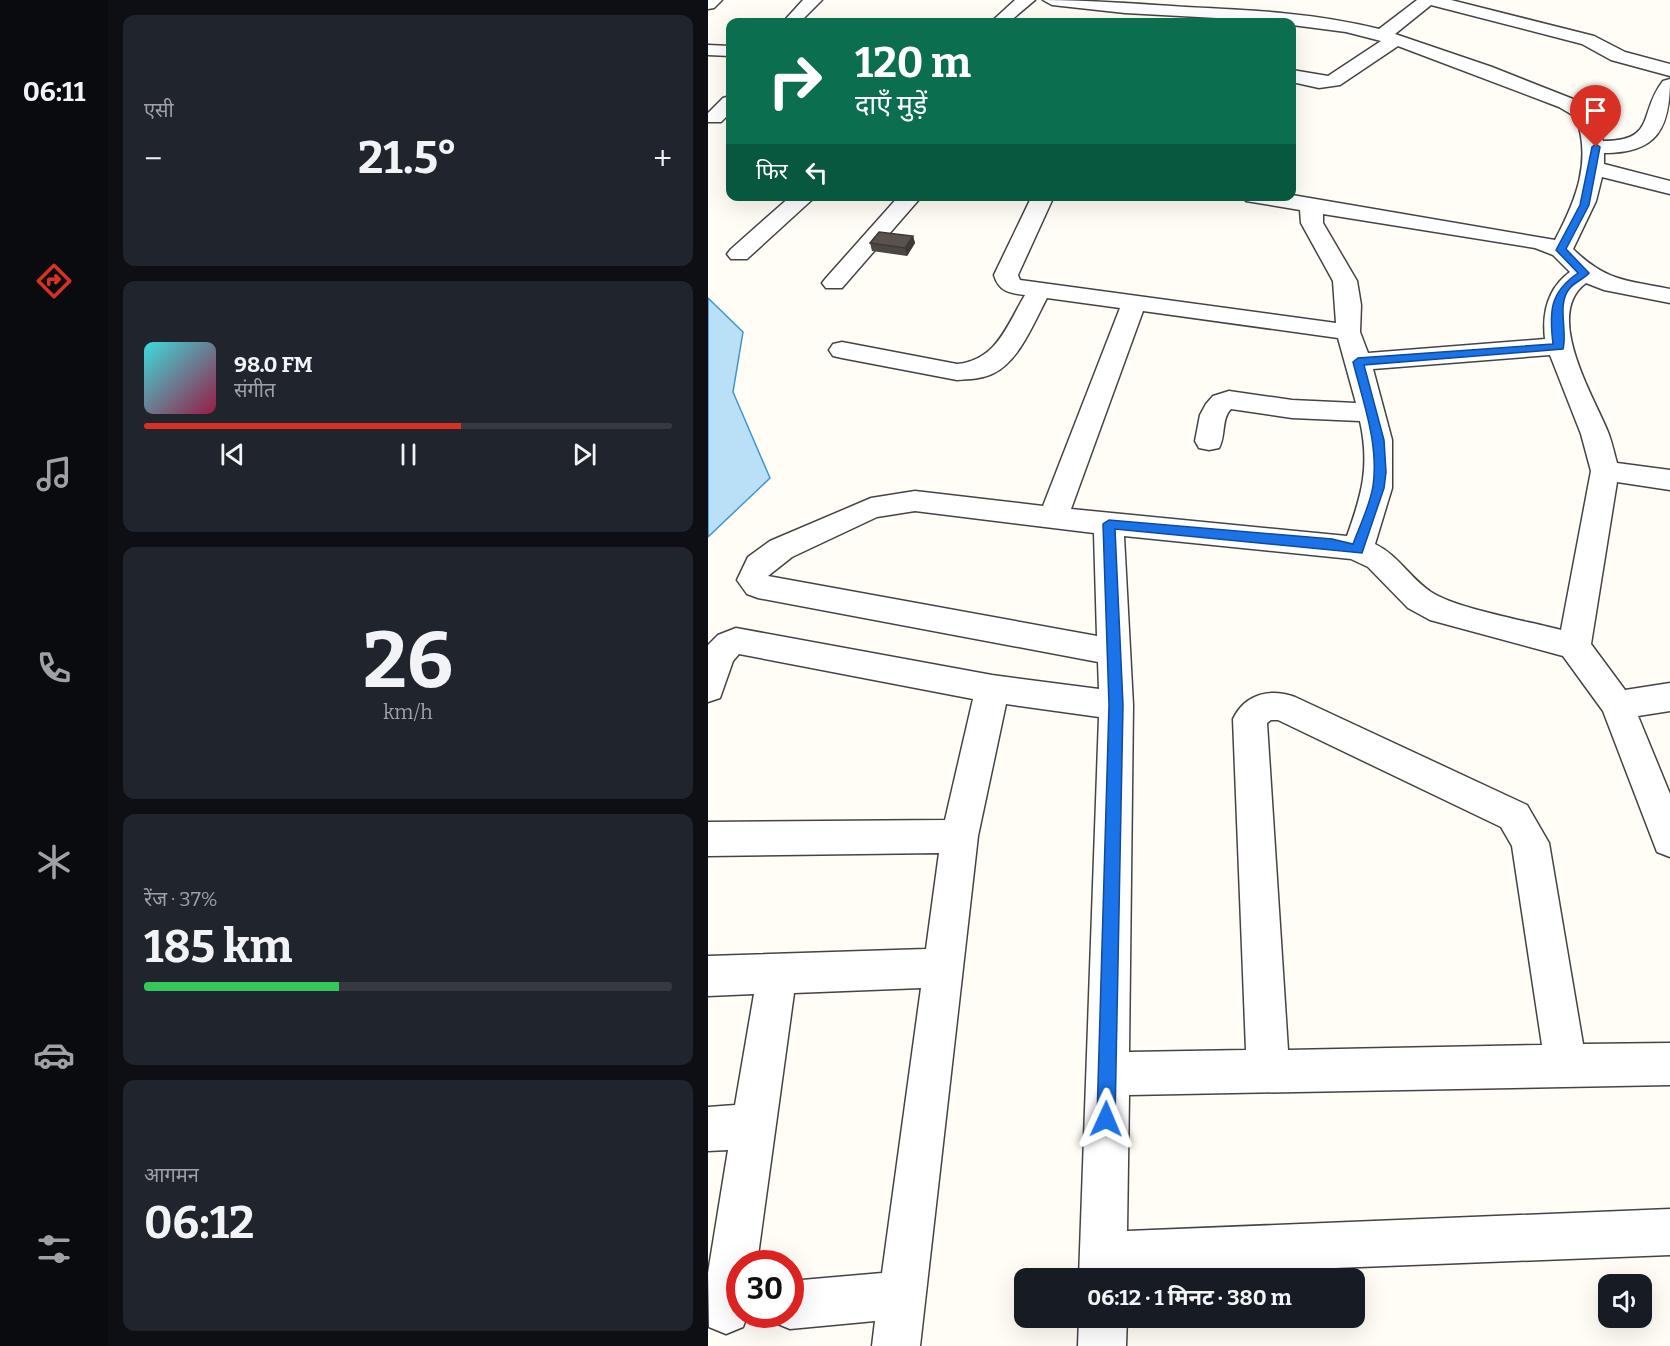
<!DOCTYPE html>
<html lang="hi">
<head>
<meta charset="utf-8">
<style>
  :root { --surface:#171b24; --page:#20242c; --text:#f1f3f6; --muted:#9ea1a6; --line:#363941; --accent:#d93025 }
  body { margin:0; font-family:Bitter,"Noto Sans Devanagari",serif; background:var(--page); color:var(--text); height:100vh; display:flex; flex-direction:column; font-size:22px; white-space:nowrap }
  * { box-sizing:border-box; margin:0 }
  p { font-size:20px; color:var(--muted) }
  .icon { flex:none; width:33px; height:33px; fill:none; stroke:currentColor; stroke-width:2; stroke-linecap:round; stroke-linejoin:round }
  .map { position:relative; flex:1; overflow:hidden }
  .side { display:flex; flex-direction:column; gap:15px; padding:15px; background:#0d0f14; width:600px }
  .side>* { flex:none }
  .top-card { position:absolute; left:18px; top:18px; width:570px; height:183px; border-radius:12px; box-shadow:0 6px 24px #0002; background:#0b6e4f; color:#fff; overflow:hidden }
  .controls { position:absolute; left:890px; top:1274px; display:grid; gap:12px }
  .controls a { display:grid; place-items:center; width:54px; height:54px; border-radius:12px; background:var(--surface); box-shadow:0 6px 24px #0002; font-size:30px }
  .speed { position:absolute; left:18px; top:1250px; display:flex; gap:12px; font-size:30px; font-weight:700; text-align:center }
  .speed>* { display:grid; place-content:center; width:78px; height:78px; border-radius:50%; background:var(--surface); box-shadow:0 6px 24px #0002; line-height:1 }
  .speed .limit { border:9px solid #d22; background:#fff; color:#111 }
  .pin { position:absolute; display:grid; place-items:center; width:51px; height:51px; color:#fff; margin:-62px -26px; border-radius:50% 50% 50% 0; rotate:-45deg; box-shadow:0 0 6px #0007 }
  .pin .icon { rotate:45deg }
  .me { position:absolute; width:66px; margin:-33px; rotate:1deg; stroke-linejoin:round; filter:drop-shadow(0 0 4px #0008) }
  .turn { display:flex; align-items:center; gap:21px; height:126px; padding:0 30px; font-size:27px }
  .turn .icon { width:78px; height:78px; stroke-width:2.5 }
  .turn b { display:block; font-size:42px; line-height:51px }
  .then { display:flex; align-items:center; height:57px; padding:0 30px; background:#0003; gap:12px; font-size:22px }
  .big { font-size:45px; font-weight:700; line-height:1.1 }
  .side .widget { flex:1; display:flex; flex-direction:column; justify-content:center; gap:9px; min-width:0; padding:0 21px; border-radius:12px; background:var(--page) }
  .side .dial { align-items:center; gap:0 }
  .dial b { font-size:78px; line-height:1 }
  .song { display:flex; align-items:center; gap:18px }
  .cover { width:72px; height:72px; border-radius:9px; background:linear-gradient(135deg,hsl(180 70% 55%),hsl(340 70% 35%)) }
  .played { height:6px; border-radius:3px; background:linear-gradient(90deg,var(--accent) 60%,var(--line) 60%) }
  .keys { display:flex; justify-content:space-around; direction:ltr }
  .heat { display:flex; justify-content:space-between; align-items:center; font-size:33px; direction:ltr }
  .charge { height:9px; border-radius:4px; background:linear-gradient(90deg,#34c759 37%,var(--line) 0) }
  .trip { position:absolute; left:306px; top:1268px; width:351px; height:60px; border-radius:12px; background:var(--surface); box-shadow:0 6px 24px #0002; font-weight:700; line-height:60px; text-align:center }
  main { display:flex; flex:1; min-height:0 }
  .dock { display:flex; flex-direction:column; width:108px; justify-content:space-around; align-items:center; background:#090b0e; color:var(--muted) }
  .dock .icon { width:42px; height:42px }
  .dock .active { color:var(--accent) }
  .dock b { font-size:27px; color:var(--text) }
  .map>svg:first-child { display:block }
  .water { fill:#b9e0f7; stroke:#3f96cf; stroke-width:1.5 }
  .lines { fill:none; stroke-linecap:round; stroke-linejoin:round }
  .minor-casing { stroke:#444; stroke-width:3 }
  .minor { fill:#fff; fill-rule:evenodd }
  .wall { fill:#4d4742 }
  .shaded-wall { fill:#3f3936 }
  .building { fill:#5a524d; stroke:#3f3936; stroke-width:1.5 }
  .route { fill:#1a73e8; stroke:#114b97; stroke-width:1.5 }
</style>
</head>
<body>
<main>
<nav class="dock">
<b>06:11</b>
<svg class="icon active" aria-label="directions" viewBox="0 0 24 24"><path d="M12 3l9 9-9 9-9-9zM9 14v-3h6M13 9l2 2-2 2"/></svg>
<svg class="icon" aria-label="music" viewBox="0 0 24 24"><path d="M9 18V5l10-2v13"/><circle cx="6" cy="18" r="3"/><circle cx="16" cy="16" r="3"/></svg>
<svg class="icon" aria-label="phone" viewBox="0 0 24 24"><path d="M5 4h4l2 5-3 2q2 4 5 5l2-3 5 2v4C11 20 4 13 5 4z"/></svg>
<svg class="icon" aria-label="climate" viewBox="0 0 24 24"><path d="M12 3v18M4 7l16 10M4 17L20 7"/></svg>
<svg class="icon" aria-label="car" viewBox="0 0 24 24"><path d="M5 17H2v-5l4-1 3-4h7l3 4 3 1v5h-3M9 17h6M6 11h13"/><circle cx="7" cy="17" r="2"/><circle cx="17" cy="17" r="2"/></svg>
<svg class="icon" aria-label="filters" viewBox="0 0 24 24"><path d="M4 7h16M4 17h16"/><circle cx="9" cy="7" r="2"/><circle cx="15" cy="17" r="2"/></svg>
</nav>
<section class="side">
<div class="widget"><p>एसी</p>
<div class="heat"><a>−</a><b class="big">21.5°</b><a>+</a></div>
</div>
<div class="widget">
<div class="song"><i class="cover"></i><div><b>98.0 FM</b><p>संगीत</p></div></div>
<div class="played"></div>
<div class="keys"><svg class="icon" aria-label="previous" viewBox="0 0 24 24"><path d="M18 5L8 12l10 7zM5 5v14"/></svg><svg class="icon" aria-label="pause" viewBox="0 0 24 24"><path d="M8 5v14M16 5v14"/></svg><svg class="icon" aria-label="next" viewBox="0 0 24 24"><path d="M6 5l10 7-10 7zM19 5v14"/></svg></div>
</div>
<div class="widget dial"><b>26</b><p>km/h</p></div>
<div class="widget"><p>रेंज · 37%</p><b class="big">185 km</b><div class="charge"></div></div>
<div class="widget"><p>आगमन</p><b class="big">06:12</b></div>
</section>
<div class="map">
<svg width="962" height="1346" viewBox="0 0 962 1346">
  <rect width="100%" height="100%" fill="#fffdf5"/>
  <path class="water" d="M0,298L35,332L25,392L62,478L0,537Z"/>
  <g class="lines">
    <defs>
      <path id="minor" d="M0,0H14L6,8L0,9Z
        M95,0H114L92,22H75Z
        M307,0H327L301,22H283Z
        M335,0C383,0 431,4 478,7C543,10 608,13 671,29L709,0H743L886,36L917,52L962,64V76L903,60L874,44L723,5L687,34L784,67L865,99L884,110L895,141C949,141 930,113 955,81L962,79C962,129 949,153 896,153V164L962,181V194L894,177L888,201L865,249C899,282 918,280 962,289V303L896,290L878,283C835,314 885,395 900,432C904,442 906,453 909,463L962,470V490L909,482L883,644L917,690L962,683V711L930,716L962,794V857L949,852L895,711L855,656L722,620L700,608L660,567L643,559L416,536L425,705L421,1052L538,1050L525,719C537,694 562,688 587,697L819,805L841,843L875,1044L962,1043V1085L421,1095L419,1231L962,1209V1255L371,1278L391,717L298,704L270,836L212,1346H164L167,1321L82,1329L65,1322L62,1314H82V1281L174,1273L213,988L86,993L49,1263H32V1314H40L35,1327L18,1334L1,1327L0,1273L20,1150L0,1151V1107L27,1105L46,994L0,996V956L218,949L231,853L0,856V822L237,820L265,699L31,654L25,661L12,698L0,702V645L10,635L28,628L284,675L391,689L390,662L50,598L39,594L29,580L40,557L62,541L163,498L207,491L335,506L412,308L339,298C326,322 312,360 286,373C275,379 261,379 249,380L134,358L125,356L121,350L125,344L134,342L249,364C289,360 299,325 317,295C302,293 291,292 286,275L324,196H346L310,275L312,280L628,323L625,281L593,223L592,210L538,201L535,196L584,195L847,240C868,200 884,161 868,117L851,107L690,46L632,85L611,88L584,82V70L620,76L673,41L638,32L584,25V22L417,13L344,5ZM615,214L827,248L845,255L862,272C840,288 834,313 837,339L660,353L652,332L653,305L649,281L615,223ZM435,311L630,338L648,403L584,400L521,391L505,396L498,404L492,415L487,441L491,448L501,450L511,448C518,436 513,419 523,409L584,418L652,421C662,466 654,494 639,536L363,509ZM842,355L873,434L883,471L853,630C820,621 749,609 723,592C702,578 690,555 667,544L684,488V440L665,369ZM207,511L386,533L389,636L60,576L84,557L169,517ZM563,720H570L793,827L804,846L834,1045L580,1050L559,723Z
        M0,45L22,46V56L0,55Z
        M22,96V113L13,122H0V113L15,98Z
        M83,196H108L39,259H23L19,254L23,249Z
        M191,196H214L134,288H118L114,283L118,278Z
        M371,1317H419L418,1346H370Z"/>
    </defs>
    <use href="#minor" class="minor-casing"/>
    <use href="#minor" class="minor"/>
  </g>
  <path class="wall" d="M205,236L207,243L199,256L164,251L162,243Z"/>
  <path class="shaded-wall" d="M205,236L207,243L199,256L197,248Z"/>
  <path class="building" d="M171,232L205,236L197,248L162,243Z"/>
  <path class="route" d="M888,144L892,147L881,205L858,249L881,273C876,279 867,282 862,288C848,304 860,331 855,349L656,365L676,440L678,472L676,488L654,553L407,529L415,705L407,1119L405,1126L398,1128L392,1126L389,1119L401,705L395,524L401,520L624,539L645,544C652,525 662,505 665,486C671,444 655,402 645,362L650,358L845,344C841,311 842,292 870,273L848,250L872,205L884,147Z"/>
</svg>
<div class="controls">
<a><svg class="icon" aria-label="sound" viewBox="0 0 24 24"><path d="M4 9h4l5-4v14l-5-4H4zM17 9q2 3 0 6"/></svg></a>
</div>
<div class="speed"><div class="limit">30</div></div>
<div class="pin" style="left:888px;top:147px;background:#d93025"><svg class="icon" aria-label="arrive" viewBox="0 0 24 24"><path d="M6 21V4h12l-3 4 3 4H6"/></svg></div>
<svg class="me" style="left:398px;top:1119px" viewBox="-20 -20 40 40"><path d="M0-17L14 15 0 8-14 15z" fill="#1a73e8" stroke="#fff" stroke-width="4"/></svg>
<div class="trip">06:12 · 1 मिनट · 380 m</div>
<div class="top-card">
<div class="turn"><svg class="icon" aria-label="right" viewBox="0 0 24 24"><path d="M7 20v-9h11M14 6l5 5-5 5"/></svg><div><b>120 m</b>दाएँ मुड़ें</div></div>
<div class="then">फिर<svg class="icon" aria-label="left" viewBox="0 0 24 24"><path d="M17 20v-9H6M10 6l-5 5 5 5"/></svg></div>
</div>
</div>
</main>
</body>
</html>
